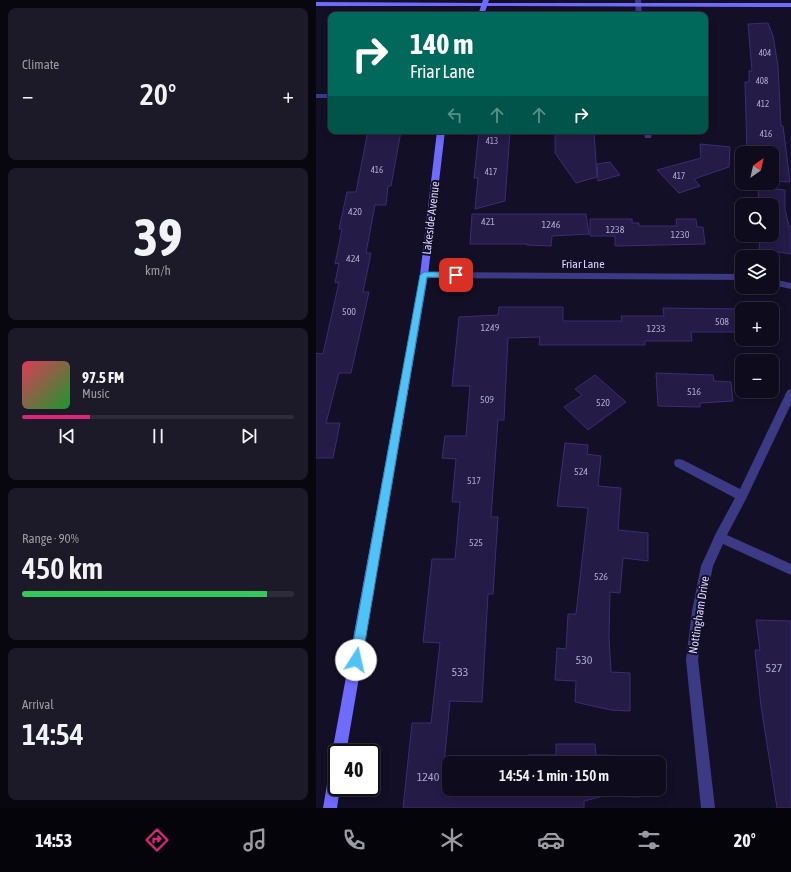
<!DOCTYPE html>
<html lang="en">
<head>
<meta charset="utf-8">
<style>
  :root { --surface:#0e0b1c; --page:#1c1929; --text:#f1f3f6; --muted:#9b9ba3; --line:#2e2b3b; --accent:#db2777 }
  body { margin:0; font-family:"Asap Condensed",sans-serif; background:var(--page); color:var(--text); height:100vh; display:flex; flex-direction:column; font-size:15px; white-space:nowrap }
  * { box-sizing:border-box; margin:0 }
  p { font-size:13px; color:var(--muted) }
  .icon { flex:none; width:22px; height:22px; fill:none; stroke:currentColor; stroke-width:2; stroke-linecap:round; stroke-linejoin:round }
  .map { position:relative; flex:1; overflow:hidden }
  .side { display:flex; flex-direction:column; gap:8px; padding:8px; background:#08060f; width:316px }
  .side>* { flex:none }
  .banner { position:absolute; left:12px; top:12px; width:380px; height:122px; border-radius:8px; box-shadow:0 2px 10px #0003,0 0 0 1px var(--line); background:#00695c; color:#fff; overflow:hidden }
  .needle { width:26px; rotate:34deg }
  .tools { position:absolute; left:419px; top:146px; display:grid; gap:8px }
  .tools a { display:grid; place-items:center; width:44px; height:44px; border-radius:8px; background:var(--surface); box-shadow:0 2px 10px #0003,0 0 0 1px var(--line); font-size:20px }
  .speed { position:absolute; left:12px; top:744px; display:flex; gap:8px; font-size:20px; font-weight:700; text-align:center }
  .speed>* { display:grid; place-content:center; width:52px; height:52px; border-radius:50%; background:var(--surface); box-shadow:0 2px 10px #0003,0 0 0 1px var(--line); line-height:1 }
  .speed .limit { border:2px solid #111; border-radius:6px; background:#fff; color:#111 }
  .pin { position:absolute; display:grid; place-items:center; width:34px; height:34px; color:#fff; margin:-17px; border-radius:8px; box-shadow:0 2px 6px #0006 }
  .me { position:absolute; width:44px; margin:-22px; rotate:10deg; stroke-linejoin:round; filter:drop-shadow(0 0 3px #0008) }
  .turn { display:flex; align-items:center; gap:14px; height:84px; padding:0 16px; font-size:18px }
  .turn .icon { width:52px; height:52px; stroke-width:2.5 }
  .turn b { display:block; font-size:28px; line-height:34px }
  .lanes { display:flex; align-items:center; height:38px; padding:0 16px; background:#0003; justify-content:center; gap:20px; direction:ltr }
  .lanes .off { opacity:.35 }
  .big { font-size:30px; font-weight:600; line-height:1.1 }
  .side .card { flex:1; display:flex; flex-direction:column; justify-content:center; gap:6px; min-width:0; padding:0 14px; border-radius:8px; background:var(--page) }
  .side .dial { align-items:center; gap:0 }
  .dial b { font-size:52px; line-height:1 }
  .song { display:flex; align-items:center; gap:12px }
  .cover { width:48px; height:48px; border-radius:6px; background:linear-gradient(135deg,hsl(350 70% 55%),hsl(130 70% 35%)) }
  .played { height:4px; border-radius:2px; background:linear-gradient(90deg,var(--accent) 25%,var(--line) 25%) }
  .keys { display:flex; justify-content:space-around; direction:ltr }
  .heat { display:flex; justify-content:space-between; align-items:center; font-size:22px; direction:ltr }
  .charge { height:6px; border-radius:3px; background:linear-gradient(90deg,#34c759 90%,var(--line) 0) }
  .trip { position:absolute; left:126px; top:756px; width:224px; height:40px; border-radius:8px; background:var(--surface); box-shadow:0 2px 10px #0003,0 0 0 1px var(--line); font-weight:600; line-height:40px; text-align:center }
  .tab-bar { display:flex; height:64px; justify-content:space-around; align-items:center; background:#06040b; color:var(--muted) }
  .tab-bar .icon { width:28px; height:28px }
  .tab-bar .active { color:var(--accent) }
  .tab-bar b { font-size:18px; color:var(--text) }
  main { display:flex; flex:1; min-height:0 }
  .map>svg:first-child { display:block }
  .building { fill:#241b47; stroke:#3b2d73 }
  .lines { fill:none; stroke-linecap:round; stroke-linejoin:round }
  .street { fill:#3d3a85; fill-rule:evenodd }
  .secondary { fill:#6f6bff; fill-rule:evenodd }
  .route { fill:#4fc3f7; stroke:#337fa1 }
  .labels { text-anchor:middle; stroke-width:4; stroke-linejoin:round; paint-order:stroke }
  .far-number-label { font-size:9px; fill:#aca6d1 }
  .number-label { font-size:10px; fill:#aca6d1 }
  .street-label { font-size:12px; fill:#d9d4ff; stroke:#130f26 }
  .near-number-label { font-size:12px; fill:#aca6d1 }
</style>
</head>
<body>
<main>
<section class="side">
<div class="card"><p>Climate</p>
<div class="heat"><a>−</a><b class="big">20°</b><a>+</a></div>
</div>
<div class="card dial"><b>39</b><p>km/h</p></div>
<div class="card">
<div class="song"><i class="cover"></i><div><b>97.5 FM</b><p>Music</p></div></div>
<div class="played"></div>
<div class="keys"><svg class="icon" aria-label="previous" viewBox="0 0 24 24"><path d="M18 5L8 12l10 7zM5 5v14"/></svg><svg class="icon" aria-label="pause" viewBox="0 0 24 24"><path d="M8 5v14M16 5v14"/></svg><svg class="icon" aria-label="next" viewBox="0 0 24 24"><path d="M6 5l10 7-10 7zM19 5v14"/></svg></div>
</div>
<div class="card"><p>Range · 90%</p><b class="big">450 km</b><div class="charge"></div></div>
<div class="card"><p>Arrival</p><b class="big">14:54</b></div>
</section>
<div class="map">
<svg width="475" height="808" viewBox="0 0 475 808">
  <rect width="100%" height="100%" fill="#130f26"/>
  <path class="building" d="M452,23L457,36L462,66L465,126H467L474,182L456,181V153H431L429,82H433V71H436L432,24Z
    M52,131H85L75,186H72L70,205H59L50,253H55L47,292H53L35,373H23L10,423H24L17,458H0V353L7,354L23,282L19,283L23,263L19,264L26,229H23L31,192H40Z
    M163,131H194L189,201L159,209L162,178H158Z
    M239,131H278L281,177L260,183L239,153Z
    M384,144L414,147L413,167L378,179L384,186L363,193L341,170L385,158Z
    M294,162L304,175L282,181L281,164Z
    M442,187L469,190V209L473,226L475,227V254L443,249L444,238H442V235H456V205H443Z
    M156,214H270L273,234L236,236L235,246L211,245V244H154Z
    M274,219H316V223H323V226H361L360,219H380L381,227H387L389,244L299,246V236H274Z
    M183,307H247V321H306L305,316H348L347,308L426,309V332H375L376,341H329V345H223L224,337L192,338L188,420H182L175,517H182L177,594H172L166,702L134,701L128,764H133V789H323L324,797L288,796L268,801V808H87L96,723H115L124,643L107,642L116,559H139L144,502H136L140,459L126,458L129,436H150L154,386H136L143,317L182,315Z
    M340,373L397,375L398,381L415,382L417,401L384,403V407L342,406Z
    M279,375L310,402L272,430L248,407L266,395L259,389Z
    M249,443L272,445L271,454L285,456L282,486L305,488L302,530L332,533V561L307,558L304,593L294,592L293,637L295,672L314,673V711L295,710L259,702L260,681L239,680L241,648L250,649L252,614H260L272,508L241,506Z
    M440,620L475,621V808H461L445,706L439,650H444Z
    M240,744H279L280,755L322,756V763H212V755H240Z"/>
  <g class="lines">
    <path class="street" d="M319,0H325L326,15H320Z
      M0,94H15V98H0Z
      M328,131H336L335,138H329Z
      M108,272L426,274V280L108,278L104,275Z
      M456,279L475,283V289L456,285Z
      M475,389V404L430,499L411,535L475,564V575L407,544L397,566L388,611L382,660L399,808H385L370,660L376,611L385,566L400,533L419,498L359,466L358,463L359,460L363,459L367,460L424,489L470,393L472,390Z"/>
    <path class="secondary" d="M167,0H173L172,3H475V7L171,6L168,15H162L165,6H0V2L166,3Z
      M121,131H129L112,275L30,753H21V759L18,758L16,753L104,275Z
      M21,760V787H24L21,808H7L14,767L16,762Z"/>
  </g>
  <path class="route" d="M108,272H140L144,275L140,278L111,277L46,660L44,664L40,666L36,664L34,660L104,275Z"/>
  <g class="labels">
    <g class="far-number-label">
      <text x="449" y="56">404</text>
      <text x="446" y="84">408</text>
      <text x="447" y="107">412</text>
      <text x="450" y="137">416</text>
      <text x="176" y="144">413</text>
      <text x="61" y="173">416</text>
      <text x="175" y="175">417</text>
      <text x="363" y="179">417</text>
    </g>
    <g class="number-label">
      <text x="39" y="215">420</text>
      <text x="172" y="225">421</text>
      <text x="235" y="228">1246</text>
      <text x="299" y="233">1238</text>
      <text x="364" y="238">1230</text>
      <text x="37" y="262">424</text>
      <text x="33" y="315">500</text>
      <text x="406" y="325">508</text>
      <text x="174" y="331">1249</text>
      <text x="340" y="332">1233</text>
      <text x="378" y="395">516</text>
      <text x="171" y="403">509</text>
      <text x="287" y="406">520</text>
      <text x="265" y="475">524</text>
      <text x="158" y="484">517</text>
      <text x="160" y="546">525</text>
      <text x="285" y="580">526</text>
    </g>
    <g class="street-label">
      <text transform="translate(115 218) rotate(-83)" y="4">Lakeside Avenue</text>
      <text x="267" y="268">Friar Lane</text>
      <text transform="translate(383 615) rotate(-81)" y="4">Nottingham Drive</text>
    </g>
    <g class="near-number-label">
      <text x="268" y="664">530</text>
      <text x="458" y="672">527</text>
      <text x="144" y="676">533</text>
      <text x="112" y="781">1240</text>
    </g>
  </g>
</svg>
<div class="tools">
<a><svg class="needle" viewBox="-14 -14 28 28"><path d="M0-13l5 13h-10z" fill="#e53935"/><path d="M0 13l5-13h-10z" fill="#9b9ba3"/></svg></a>
<a><svg class="icon" aria-label="search" viewBox="0 0 24 24"><circle cx="10" cy="10" r="6"/><path d="M15 15l6 6"/></svg></a>
<a><svg class="icon" aria-label="layers" viewBox="0 0 24 24"><path d="M12 4l9 5-9 5-9-5zM3 14l9 5 9-5"/></svg></a>
<a>+</a>
<a>−</a>
</div>
<div class="speed"><div class="limit">40</div></div>
<div class="pin" style="left:140px;top:275px;background:#d93025"><svg class="icon" aria-label="arrive" viewBox="0 0 24 24"><path d="M6 21V4h12l-3 4 3 4H6"/></svg></div>
<svg class="me" style="left:40px;top:660px" viewBox="-20 -20 40 40"><circle r="19" fill="#fff"/><path d="M0-13L10 11 0 6-10 11z" fill="#4fc3f7"/></svg>
<div class="trip">14:54 · 1 min · 150 m</div>
<div class="banner">
<div class="turn"><svg class="icon" aria-label="right" viewBox="0 0 24 24"><path d="M7 20v-9h11M14 6l5 5-5 5"/></svg><div><b>140 m</b>Friar Lane</div></div>
<div class="lanes"><svg class="icon off" aria-label="left" viewBox="0 0 24 24"><path d="M17 20v-9H6M10 6l-5 5 5 5"/></svg><svg class="icon off" aria-label="ahead" viewBox="0 0 24 24"><path d="M12 20V5M6 11l6-6 6 6"/></svg><svg class="icon off" aria-label="ahead" viewBox="0 0 24 24"><path d="M12 20V5M6 11l6-6 6 6"/></svg><svg class="icon" aria-label="right" viewBox="0 0 24 24"><path d="M7 20v-9h11M14 6l5 5-5 5"/></svg></div>
</div>
</div>
</main>
<nav class="tab-bar">
<b>14:53</b>
<svg class="icon active" aria-label="directions" viewBox="0 0 24 24"><path d="M12 3l9 9-9 9-9-9zM9 14v-3h6M13 9l2 2-2 2"/></svg>
<svg class="icon" aria-label="music" viewBox="0 0 24 24"><path d="M9 18V5l10-2v13"/><circle cx="6" cy="18" r="3"/><circle cx="16" cy="16" r="3"/></svg>
<svg class="icon" aria-label="phone" viewBox="0 0 24 24"><path d="M5 4h4l2 5-3 2q2 4 5 5l2-3 5 2v4C11 20 4 13 5 4z"/></svg>
<svg class="icon" aria-label="climate" viewBox="0 0 24 24"><path d="M12 3v18M4 7l16 10M4 17L20 7"/></svg>
<svg class="icon" aria-label="car" viewBox="0 0 24 24"><path d="M5 17H2v-5l4-1 3-4h7l3 4 3 1v5h-3M9 17h6M6 11h13"/><circle cx="7" cy="17" r="2"/><circle cx="17" cy="17" r="2"/></svg>
<svg class="icon" aria-label="filters" viewBox="0 0 24 24"><path d="M4 7h16M4 17h16"/><circle cx="9" cy="7" r="2"/><circle cx="15" cy="17" r="2"/></svg>
<b>20°</b>
</nav>
</body>
</html>
